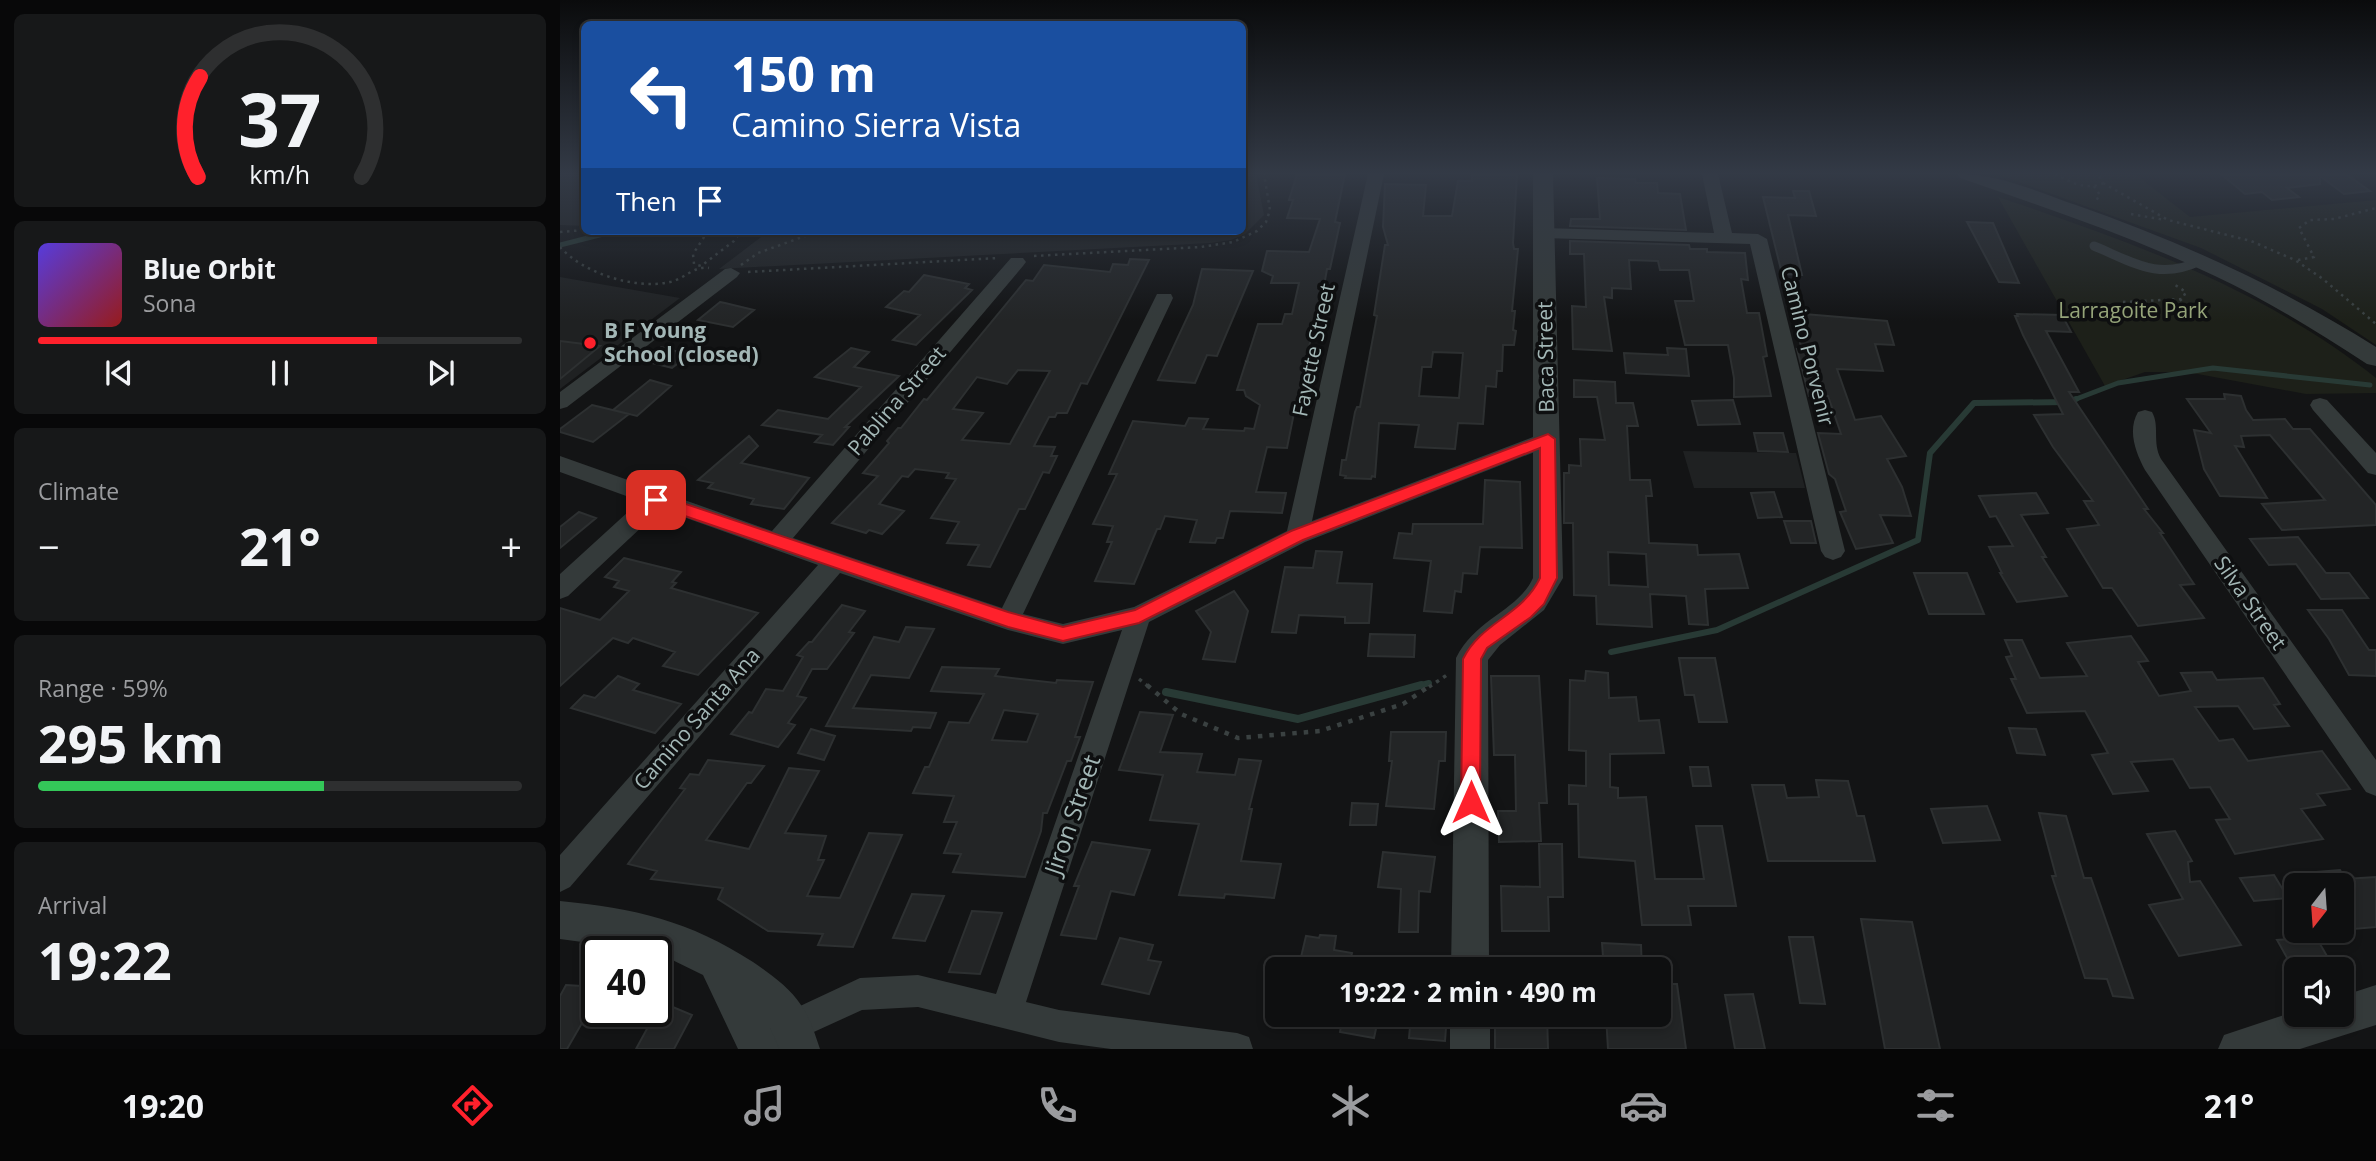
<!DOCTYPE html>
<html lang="en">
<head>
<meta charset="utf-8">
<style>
  :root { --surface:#0e0f10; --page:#171819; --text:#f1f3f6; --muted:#9b9c9f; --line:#2e2f30; --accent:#ff212c }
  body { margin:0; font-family:"Open Sans",sans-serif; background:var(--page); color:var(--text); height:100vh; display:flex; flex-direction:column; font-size:26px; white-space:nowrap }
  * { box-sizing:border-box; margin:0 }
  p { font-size:23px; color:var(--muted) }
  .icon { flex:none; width:38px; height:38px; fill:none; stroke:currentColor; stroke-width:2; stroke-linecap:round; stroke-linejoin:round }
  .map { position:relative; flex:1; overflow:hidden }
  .panel { display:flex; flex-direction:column; gap:14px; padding:14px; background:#080809; width:560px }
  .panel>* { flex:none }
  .guide { position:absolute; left:21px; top:21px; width:665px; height:214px; border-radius:10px; box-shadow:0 4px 10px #0003,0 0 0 2px var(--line); background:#1a4fa0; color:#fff; overflow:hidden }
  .needle { width:46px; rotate:197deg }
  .controls { position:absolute; left:1724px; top:873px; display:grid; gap:14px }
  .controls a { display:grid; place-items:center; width:70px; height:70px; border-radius:10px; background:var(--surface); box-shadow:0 4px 10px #0003,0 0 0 2px var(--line); font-size:35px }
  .speed { position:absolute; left:21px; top:936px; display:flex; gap:14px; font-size:35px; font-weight:700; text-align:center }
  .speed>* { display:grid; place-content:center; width:91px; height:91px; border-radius:50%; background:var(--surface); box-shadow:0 4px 10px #0003,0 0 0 2px var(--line); line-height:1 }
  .speed .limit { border:4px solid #111; border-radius:10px; background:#fff; color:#111 }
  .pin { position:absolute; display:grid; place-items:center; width:60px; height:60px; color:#fff; margin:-30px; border-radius:14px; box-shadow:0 4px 10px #0006 }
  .me { position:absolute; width:77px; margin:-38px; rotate:0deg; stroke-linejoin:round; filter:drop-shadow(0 0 5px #0008) }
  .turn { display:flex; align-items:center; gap:24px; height:147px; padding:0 35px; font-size:32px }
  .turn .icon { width:91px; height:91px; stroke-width:2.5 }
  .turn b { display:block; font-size:49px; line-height:60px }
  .then { display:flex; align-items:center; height:66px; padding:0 35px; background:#0003; gap:14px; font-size:26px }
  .big { font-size:52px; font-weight:700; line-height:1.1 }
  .panel .tile { flex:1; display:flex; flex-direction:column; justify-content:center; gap:10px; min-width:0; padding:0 24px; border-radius:10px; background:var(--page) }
  .panel .dial { align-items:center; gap:0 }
  .dial svg { height:182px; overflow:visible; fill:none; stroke:var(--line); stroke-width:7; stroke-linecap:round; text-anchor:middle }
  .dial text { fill:var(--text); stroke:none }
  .song { display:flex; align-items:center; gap:21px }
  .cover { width:84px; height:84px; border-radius:10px; background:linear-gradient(135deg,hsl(250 70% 55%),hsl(0 70% 35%)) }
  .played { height:7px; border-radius:4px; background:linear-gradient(90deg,var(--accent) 70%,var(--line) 70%) }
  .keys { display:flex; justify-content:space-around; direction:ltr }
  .heat { display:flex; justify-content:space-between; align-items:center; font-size:38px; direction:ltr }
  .charge { height:10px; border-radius:5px; background:linear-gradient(90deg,#34c759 59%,var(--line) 0) }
  .trip { position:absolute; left:705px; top:957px; width:406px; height:70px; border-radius:10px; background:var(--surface); box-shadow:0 4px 10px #0003,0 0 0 2px var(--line); font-weight:700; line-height:70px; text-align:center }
  .tabs { display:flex; height:112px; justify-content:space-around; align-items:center; background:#060606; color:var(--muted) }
  .tabs .icon { width:49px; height:49px }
  .tabs .on { color:var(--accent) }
  .tabs b { font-size:32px; color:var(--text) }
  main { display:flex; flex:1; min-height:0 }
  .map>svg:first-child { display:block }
  .built { fill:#1f2122 }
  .green { fill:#1d2019 }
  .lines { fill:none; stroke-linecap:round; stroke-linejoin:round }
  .stream-far2 { stroke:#283a35; stroke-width:5 }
  .stream-far1 { stroke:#283a35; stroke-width:6 }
  .stream { stroke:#283a35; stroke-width:8 }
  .building { fill:#232526; stroke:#2d3031; stroke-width:2; fill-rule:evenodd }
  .path-far2 { stroke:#3a4141; stroke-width:2.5; stroke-dasharray:2.5 4.5; stroke-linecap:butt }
  .path-far1 { stroke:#3a4141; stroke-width:3.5; stroke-dasharray:3.5 5; stroke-linecap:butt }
  .path { stroke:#3a4141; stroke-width:4.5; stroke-dasharray:4.5 7; stroke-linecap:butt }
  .service { stroke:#343a3a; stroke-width:9 }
  .minor { fill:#343a3a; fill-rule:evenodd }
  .tertiary { fill:#343a3a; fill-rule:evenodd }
  .route { fill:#ff212c; stroke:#a6151d; stroke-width:2 }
  .poi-dot { fill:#ff212c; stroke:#0e0f10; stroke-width:2.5 }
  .labels { text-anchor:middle; stroke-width:7; stroke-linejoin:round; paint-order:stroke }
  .park-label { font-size:21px; fill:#95a479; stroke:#0e0f10 }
  .poi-label { font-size:21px; font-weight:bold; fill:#a3b7b6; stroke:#0e0f10; text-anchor:start }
  .street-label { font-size:21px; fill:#a3b7b6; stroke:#0e0f10 }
  .near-street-label { font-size:24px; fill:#a3b7b6; stroke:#0e0f10 }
</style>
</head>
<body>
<main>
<section class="panel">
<div class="tile dial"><svg viewBox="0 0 100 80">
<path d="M14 69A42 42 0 1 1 86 69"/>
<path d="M14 69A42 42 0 0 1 15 25" stroke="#ff212c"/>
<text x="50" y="56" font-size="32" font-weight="700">37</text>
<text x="50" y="72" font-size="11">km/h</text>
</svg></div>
<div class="tile">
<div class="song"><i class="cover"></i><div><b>Blue Orbit</b><p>Sona</p></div></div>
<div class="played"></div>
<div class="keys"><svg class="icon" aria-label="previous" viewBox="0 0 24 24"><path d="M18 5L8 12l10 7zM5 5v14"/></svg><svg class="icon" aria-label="pause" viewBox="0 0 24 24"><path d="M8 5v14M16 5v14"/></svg><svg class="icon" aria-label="next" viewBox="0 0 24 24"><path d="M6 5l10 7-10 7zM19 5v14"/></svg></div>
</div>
<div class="tile"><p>Climate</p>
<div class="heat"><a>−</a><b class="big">21°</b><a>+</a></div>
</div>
<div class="tile"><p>Range · 59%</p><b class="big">295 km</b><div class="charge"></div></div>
<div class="tile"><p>Arrival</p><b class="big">19:22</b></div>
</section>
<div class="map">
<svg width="1816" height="1049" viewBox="0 0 1816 1049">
  <rect width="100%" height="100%" fill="#131415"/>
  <path class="built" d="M0,174H24V226L0,225Z
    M683,174H696L704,215L685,234L671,240L650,243L159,269L209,231H682Z
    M0,277L120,298L0,389Z
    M1123,451L1236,453L1245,488H1134Z"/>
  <path class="green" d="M1437,174H1575L1630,217L1816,200V345L1762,309L1641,248Z
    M1438,197C1570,241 1706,290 1816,378V393L1746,394L1627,372H1585L1545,386Z"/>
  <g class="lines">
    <path class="stream-far2" d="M0,245L55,231
      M1511,401L1558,383L1653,368L1810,385"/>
    <path class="stream-far1" d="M1051,652L1157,630L1358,540L1370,453L1414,403L1508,402L1516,399
      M854,687L869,683"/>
    <path class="stream" d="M606,692L738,719L861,685"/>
  </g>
  <path class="building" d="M737,174H785L775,222L780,223L770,269H767L761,303H764L755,338H751L744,369L755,370L749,398H737L727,448L707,447L696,492L726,493L722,513L670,511L663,538H657L655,543L630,542L637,520L605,516L600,529H597L574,584L535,581L552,542H547L553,526L533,524L557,474H549L573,421L625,426L629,418L648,419L643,429L684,431L685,428L694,429L700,405L686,396L684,390H677L698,324H722L725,314H732L739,283H711L713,276L702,271L707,251L749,252L760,219L727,218L733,200H729Z
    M912,174H957L953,243L954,249H958L952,311H955L953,330L956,331L954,345H943L942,371H937L936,387L926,386L923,424L898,423L895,449L855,447L859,425L819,423L815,477L812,476L811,479L785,478L786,476L780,475L782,460H786L795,412L797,407H800L817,316L814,315L825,245H828L823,227L825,184L866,185L863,216H892L898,181H912ZM873,352L903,353L899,398L859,396L862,367H871Z
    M1661,174H1786L1810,191L1784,194L1760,176V184L1727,188L1739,197L1712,200L1702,192L1685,194Z
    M1037,178L1075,179L1076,183H1097L1098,193L1120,194L1126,230L1010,226L1011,219H1040Z
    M1233,191H1249L1256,216L1228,215L1242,275L1222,274L1203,197L1235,198Z
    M1407,222L1433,223L1459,283L1439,282Z
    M1010,241L1129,245L1130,249H1147V252L1185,253L1188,280L1181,279L1187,313H1199L1207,356L1203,357L1211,396L1174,397V378L1168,345H1125L1115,301H1134L1129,270H1100L1098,261L1069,260L1071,289L1052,288V298L1044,297L1052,351L1013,349L1012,306L1026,307L1024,254H1010Z
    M570,259L589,260L527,384L521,383L507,413H497L495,417H489L474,446L495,447L491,456H497L489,473L483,472L465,509H459L430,567L408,565L419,545L387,543L399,522L371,518L396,479L386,478L389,473L355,469L348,477L342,476L319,504L344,511L322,534L309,530L306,533L272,523L318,476L303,473L329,443L327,441L338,428H341L364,399L367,400L466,280L473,281L484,265L550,272L553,264L568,265ZM458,370L490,371L450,444L402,440L423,413L393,409L417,377L447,384Z
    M642,269L693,271L657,356L647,355L635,383L598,380L633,305Z
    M364,275L409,284L405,288L412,290L356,345L333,340L360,315L326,307L344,291L349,292Z
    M160,302L165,303L194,310L173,327L138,320Z
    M1232,313L1327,321L1334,345L1315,344L1323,371L1277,369L1295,420L1321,416L1346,456L1327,459L1342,487L1351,516L1320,515L1333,543L1296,549L1280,512L1286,511L1275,479L1269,474L1258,433L1281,434L1268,396H1249L1237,349L1242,350Z
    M1457,314L1502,315L1511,332L1486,331L1519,392H1509L1588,509H1584L1603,533H1600L1634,584L1620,585L1644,618L1578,626L1552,588H1543L1507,529L1539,525L1524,501H1533L1493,447L1474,415L1503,414L1463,335L1455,316H1458Z
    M0,341L40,346L0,379Z
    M101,347L129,355L112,368L84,361Z
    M291,348L309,352L294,367L339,376L285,427H289L273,445L255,442L262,435L202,425L218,410L268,419L301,387L255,377Z
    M1107,348L1126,349L1129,376L1066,373L1064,353L1108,355Z
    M90,380L111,386L77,416L53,410Z
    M1014,380L1055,382L1056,403H1073L1078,426H1067L1070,480H1090L1092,496H1086L1089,543L1137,545L1138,555L1179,554L1188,588L1145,589L1148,625L1129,624L1126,596L1090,594L1092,627L1037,624L1036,596L1014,595L1013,523H1004V473H1009V465L1021,466L1020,439L1045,440L1037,397H1014ZM1048,552L1086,554L1088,587L1049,585Z
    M1664,394L1681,396L1686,410L1693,420L1725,419L1733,429H1750L1816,505V525L1722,530L1702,504L1765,500L1710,435L1681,436L1684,447L1675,446L1707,498L1660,496L1644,469L1634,430L1651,433L1627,399H1665Z
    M1173,400L1180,424L1138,425L1132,401Z
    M32,405L69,414L33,442L0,432V429Z
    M1194,433H1223L1228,452L1198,451Z
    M189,436L198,446L181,463L249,478L224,509L191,504L194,499L148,488L153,483L138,480Z
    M925,480L960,482L962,548L920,547L917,574L903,573L901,592L895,591L892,613L864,611L871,561L834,558L839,533L852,534L853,524H923Z
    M1214,492L1222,517L1198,518L1191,493Z
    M1476,493L1488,513L1461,515L1486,557H1482L1507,596L1457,602L1440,573H1442L1429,547L1453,546L1436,516L1430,517L1419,496Z
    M19,512L36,518L0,548V527Z
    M1224,521H1251L1256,543H1231Z
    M1738,537L1766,573H1789L1808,598L1761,599L1736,564L1709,565L1690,539Z
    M756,551L782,552L777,583L812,584L809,623H785V617L739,615L736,633L712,632L725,567L753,568Z
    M64,558L121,572L112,582L116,583L111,588L198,613L138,675L103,666L115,652L73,638L68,643L53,638L0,686V608L40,620L69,591L54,587L59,581L45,577Z
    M1354,573H1407L1424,614H1369Z
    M674,591L688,611L675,662L643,659L651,632L636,611Z
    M282,605L305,611L289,632L294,633L267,669H252L237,696L246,698L228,723L235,725L218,747L171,734L189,712L192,713L206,689L223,691L243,657L237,655L249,642H252Z
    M1748,610H1782L1809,650H1816V676L1789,675L1769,639Z
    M346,627L374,629L349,678L311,675L293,708L376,713L370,728L353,727L351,731L266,726L314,637L339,642Z
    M810,634L855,635L854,657L808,656Z
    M1571,636L1588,661L1578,662L1599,696L1631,691L1621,673L1652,672L1657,680L1703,678L1720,704L1714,705L1729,726L1694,729L1678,706L1635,707L1659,741L1673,739L1688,761L1762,751L1790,789L1757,794L1765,805L1741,809L1763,839L1675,854L1656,820L1670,819L1650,787L1630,788L1613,759L1571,762L1588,791L1553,794L1532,755L1548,753L1525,711L1467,713L1451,679H1456L1446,657L1452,656L1445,640H1462L1480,678L1527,676L1507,643Z
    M1119,658H1155L1167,722H1139L1134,695H1125Z
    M382,667L439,669L435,676L496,683L497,680L533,682L515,737H520L511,761H507L487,813H483L481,831L465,877L393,872L401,854L384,853L397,822H384L394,796L353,793L365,767H369L389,722L409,723L424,694L371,691ZM444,710L478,714L467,742L432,740Z
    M1026,671L1048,673L1049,698L1076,697L1079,721L1099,720L1104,753L1050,754V787L1058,788V798L1086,797L1095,879H1144L1136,826H1162L1176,906H1128L1131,925H1082L1075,861L1019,857L1018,804H1009V785L1026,786V751L1009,750L1010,680L1025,681Z
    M58,676L79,684L73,690L121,704L95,733L11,708L24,695L35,698Z
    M931,676H979L987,803H979L981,841L939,842L938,811H956L955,755H934Z
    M580,712L613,715L600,752L642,754L637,772L675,775L679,759L701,761L689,809H692L681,861L721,864L714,898L665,894L664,898L619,895L639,824L590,820L603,775L559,770Z
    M1449,728L1476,729L1485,755L1457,753Z
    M251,729L275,736L264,760L238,753Z
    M831,732H886L885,761H879L874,809L826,806L832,761H829Z
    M148,760L204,766L191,783H187L146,840L189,849L229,768L259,771L225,833L266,836L258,860H264L247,896L280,898L309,833L342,835L293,947L258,945L263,934L208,931L158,899L163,888L91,879L97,871L68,864L125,789L120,788L130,774L139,775Z
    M1130,767H1148L1151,786H1133Z
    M1256,780L1288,781L1297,816H1304L1315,861H1208L1192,785H1224L1227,798L1259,797Z
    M792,803L818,804L816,825H790Z
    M1427,806L1440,840L1383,843L1371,809Z
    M1479,813L1506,816L1524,878H1531L1573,998L1553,996L1547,979L1525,978L1492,876H1496Z
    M1615,831L1632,861L1628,862L1630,882L1640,881L1681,945L1619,956L1589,905L1623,899L1587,834Z
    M532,842L590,850L574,895L551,891L536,939L501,935L519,886H514Z
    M979,844H1002L1003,897H988L989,931H942L941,886L980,887Z
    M823,852L875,857L870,892L859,891L858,932H839L841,889L818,887Z
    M1780,870L1785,879L1816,877V927L1782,930V886H1733L1732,874Z
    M1714,875L1728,898L1694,901L1680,878Z
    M352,894L384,896L365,941L333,938Z
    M412,911L442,913L420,974L389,972Z
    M1301,919L1352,922L1380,1049H1325Z
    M760,935L776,936L774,950L792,953L788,970H738L746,936L759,938Z
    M1229,937H1253L1265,1004L1240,1003Z
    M1756,937L1775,970H1734L1717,940Z
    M560,938L593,945L588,960L601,962L589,994L542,984Z
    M1042,943L1081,945L1082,970H1044Z
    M1099,984H1117L1126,1049H1048L1046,1015H1099Z
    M6,985L37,987V997L7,1049H0V996Z
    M1193,994L1205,1049H1175L1165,995Z
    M96,1000L132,1015L114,1049H76L88,1027L83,1025L93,1012H96Z
    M783,1015H819L814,1038L780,1032Z
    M851,1015H887L885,1041L849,1038Z
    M935,1015H987L988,1049H935Z"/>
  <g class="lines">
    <path class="path-far2" d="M1495,174C1510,182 1526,191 1543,183L1538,174
      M1543,183L1608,220L1691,241L1735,260L1763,279L1816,324
      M1534,186L1540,195L1535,202
      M1571,214L1605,220
      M148,231L133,254L134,264L141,266L174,241L181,231
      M0,232L24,230
      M0,247C23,273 75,290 110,282C124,279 135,265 149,268
      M474,256L641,247L673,242L697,231L706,222L710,210L704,174
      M1738,260L1754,257L1739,228L1750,220L1774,219L1816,208
      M181,265L198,253L259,231
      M188,272L438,258
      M1620,299L1634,315
      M1563,302L1622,299L1626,292L1612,283"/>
    <path class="path-far1" d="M579,679L589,687
      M869,687L887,675"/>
    <path class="path" d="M587,685L621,714L678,738L760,731L843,704L871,685"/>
    <path class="service" d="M1534,246C1573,262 1598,281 1640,261"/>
    <path class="minor" d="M808,174H824L752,521L981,434L988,431L995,434L999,439L995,444L745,542L589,622L466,1002L499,1010L677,1033L689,1037L693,1049H551L499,1042L358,1007L302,1010L245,1036L236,1049H200L204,1037L223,1014L300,978L358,975L436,994L562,630L503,644L448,630L280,573L10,887L0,892V855L258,565L101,509L8,596L0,599V574L80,501L0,472V456L212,531L451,258H463L466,262L463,266L233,538L442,608L595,298L597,294H611L613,298L463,614L503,624L574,607L727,531Z
      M1142,174H1158L1172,233L1198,234L1207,239L1285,551L1281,557L1273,560L1265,557L1261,551L1190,244L984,238L975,233L984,228L1154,233Z
      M171,268L180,273L177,277L7,407L0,409V392L165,269Z
      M1760,398L1767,400L1816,453V475L1808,473L1753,410L1750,405L1753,400Z
      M1585,410L1592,412C1600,426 1592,442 1601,459L1816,760V796L1806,792L1585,470C1576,453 1567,431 1578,412Z"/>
    <path class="tertiary" d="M973,174H993L1003,578L984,610L940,645L928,660L929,970H891L896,658C916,618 958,611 973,578Z
      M1397,174C1440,174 1475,191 1516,205C1621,242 1721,287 1816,347V366L1807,364C1758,332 1708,301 1655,276C1573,237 1486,208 1400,178Z
      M0,901C74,908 130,921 193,962C210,974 229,987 241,1005C250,1018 255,1034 260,1049H220L210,1028L219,1049H178L143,975L96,952L0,939Z
      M1816,985V1025L1740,1049H1658L1664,1035L1736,1011V1015H1782V996Z
      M890,1015H930V1049H890Z"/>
  </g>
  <linearGradient id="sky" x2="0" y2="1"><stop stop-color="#0a0b0c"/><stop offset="0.54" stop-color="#333a46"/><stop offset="1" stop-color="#333a46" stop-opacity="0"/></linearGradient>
  <rect width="1816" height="321" fill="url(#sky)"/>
  <path class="route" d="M988,434L995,439L997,578L984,604L971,617L927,648L921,659L920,802L917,809L911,811L904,809L901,802L903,659C922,621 961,617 980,578V448L743,540L579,623L503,641L448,627L90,504L88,500L96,494L448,612L503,627L575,610L731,531Z"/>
  <circle class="poi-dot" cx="30" cy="343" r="7"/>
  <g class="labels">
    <g class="park-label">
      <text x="1573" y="318">Larragoite Park</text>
    </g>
    <g class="poi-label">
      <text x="44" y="338">B F Young<tspan x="44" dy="24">School (closed)</tspan></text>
    </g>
    <g class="street-label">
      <text transform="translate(1247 346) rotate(76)" y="7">Camino Porvenir</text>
      <text transform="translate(754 350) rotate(-78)" y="7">Fayette Street</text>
      <text transform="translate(986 357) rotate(-91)" y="7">Baca Street</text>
      <text transform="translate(337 401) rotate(-49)" y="7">Pablina Street</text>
      <text transform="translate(1690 603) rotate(55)" y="7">Silva Street</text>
      <text transform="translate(137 719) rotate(-49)" y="7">Camino Santa Ana</text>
    </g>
    <g class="near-street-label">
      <text transform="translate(513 815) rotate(-71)" y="8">Jiron Street</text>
    </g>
  </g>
</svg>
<div class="controls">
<a><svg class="needle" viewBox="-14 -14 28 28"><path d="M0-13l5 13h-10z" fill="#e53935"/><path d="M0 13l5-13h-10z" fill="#9b9c9f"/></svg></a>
<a><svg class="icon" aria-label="sound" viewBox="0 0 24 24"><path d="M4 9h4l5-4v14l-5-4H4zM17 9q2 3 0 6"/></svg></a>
</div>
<div class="speed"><div class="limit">40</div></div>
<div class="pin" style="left:96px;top:500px;background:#d93025"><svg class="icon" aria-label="arrive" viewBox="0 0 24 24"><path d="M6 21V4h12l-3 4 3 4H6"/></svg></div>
<svg class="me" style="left:911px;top:802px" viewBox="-20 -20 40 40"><path d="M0-17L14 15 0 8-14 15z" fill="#ff212c" stroke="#fff" stroke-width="4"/></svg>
<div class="trip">19:22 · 2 min · 490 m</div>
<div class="guide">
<div class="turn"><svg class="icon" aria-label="left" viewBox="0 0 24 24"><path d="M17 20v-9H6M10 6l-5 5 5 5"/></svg><div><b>150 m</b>Camino Sierra Vista</div></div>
<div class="then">Then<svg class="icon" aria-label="arrive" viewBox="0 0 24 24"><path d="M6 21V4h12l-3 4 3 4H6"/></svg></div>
</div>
</div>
</main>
<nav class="tabs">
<b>19:20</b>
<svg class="icon on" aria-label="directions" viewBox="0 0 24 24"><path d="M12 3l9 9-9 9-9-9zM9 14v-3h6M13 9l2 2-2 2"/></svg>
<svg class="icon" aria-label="music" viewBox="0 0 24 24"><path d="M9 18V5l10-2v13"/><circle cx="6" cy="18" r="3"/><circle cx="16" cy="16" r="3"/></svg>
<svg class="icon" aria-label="phone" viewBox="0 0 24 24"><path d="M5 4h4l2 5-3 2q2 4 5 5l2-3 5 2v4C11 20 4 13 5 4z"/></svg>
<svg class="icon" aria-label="climate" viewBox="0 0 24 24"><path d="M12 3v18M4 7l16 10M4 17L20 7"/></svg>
<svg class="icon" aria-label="car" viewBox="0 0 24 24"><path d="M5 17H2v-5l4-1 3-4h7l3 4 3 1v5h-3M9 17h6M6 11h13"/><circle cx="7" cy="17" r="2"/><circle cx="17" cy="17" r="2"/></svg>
<svg class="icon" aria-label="filters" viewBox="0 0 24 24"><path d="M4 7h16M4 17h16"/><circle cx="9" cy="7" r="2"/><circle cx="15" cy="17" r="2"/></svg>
<b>21°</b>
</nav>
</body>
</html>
